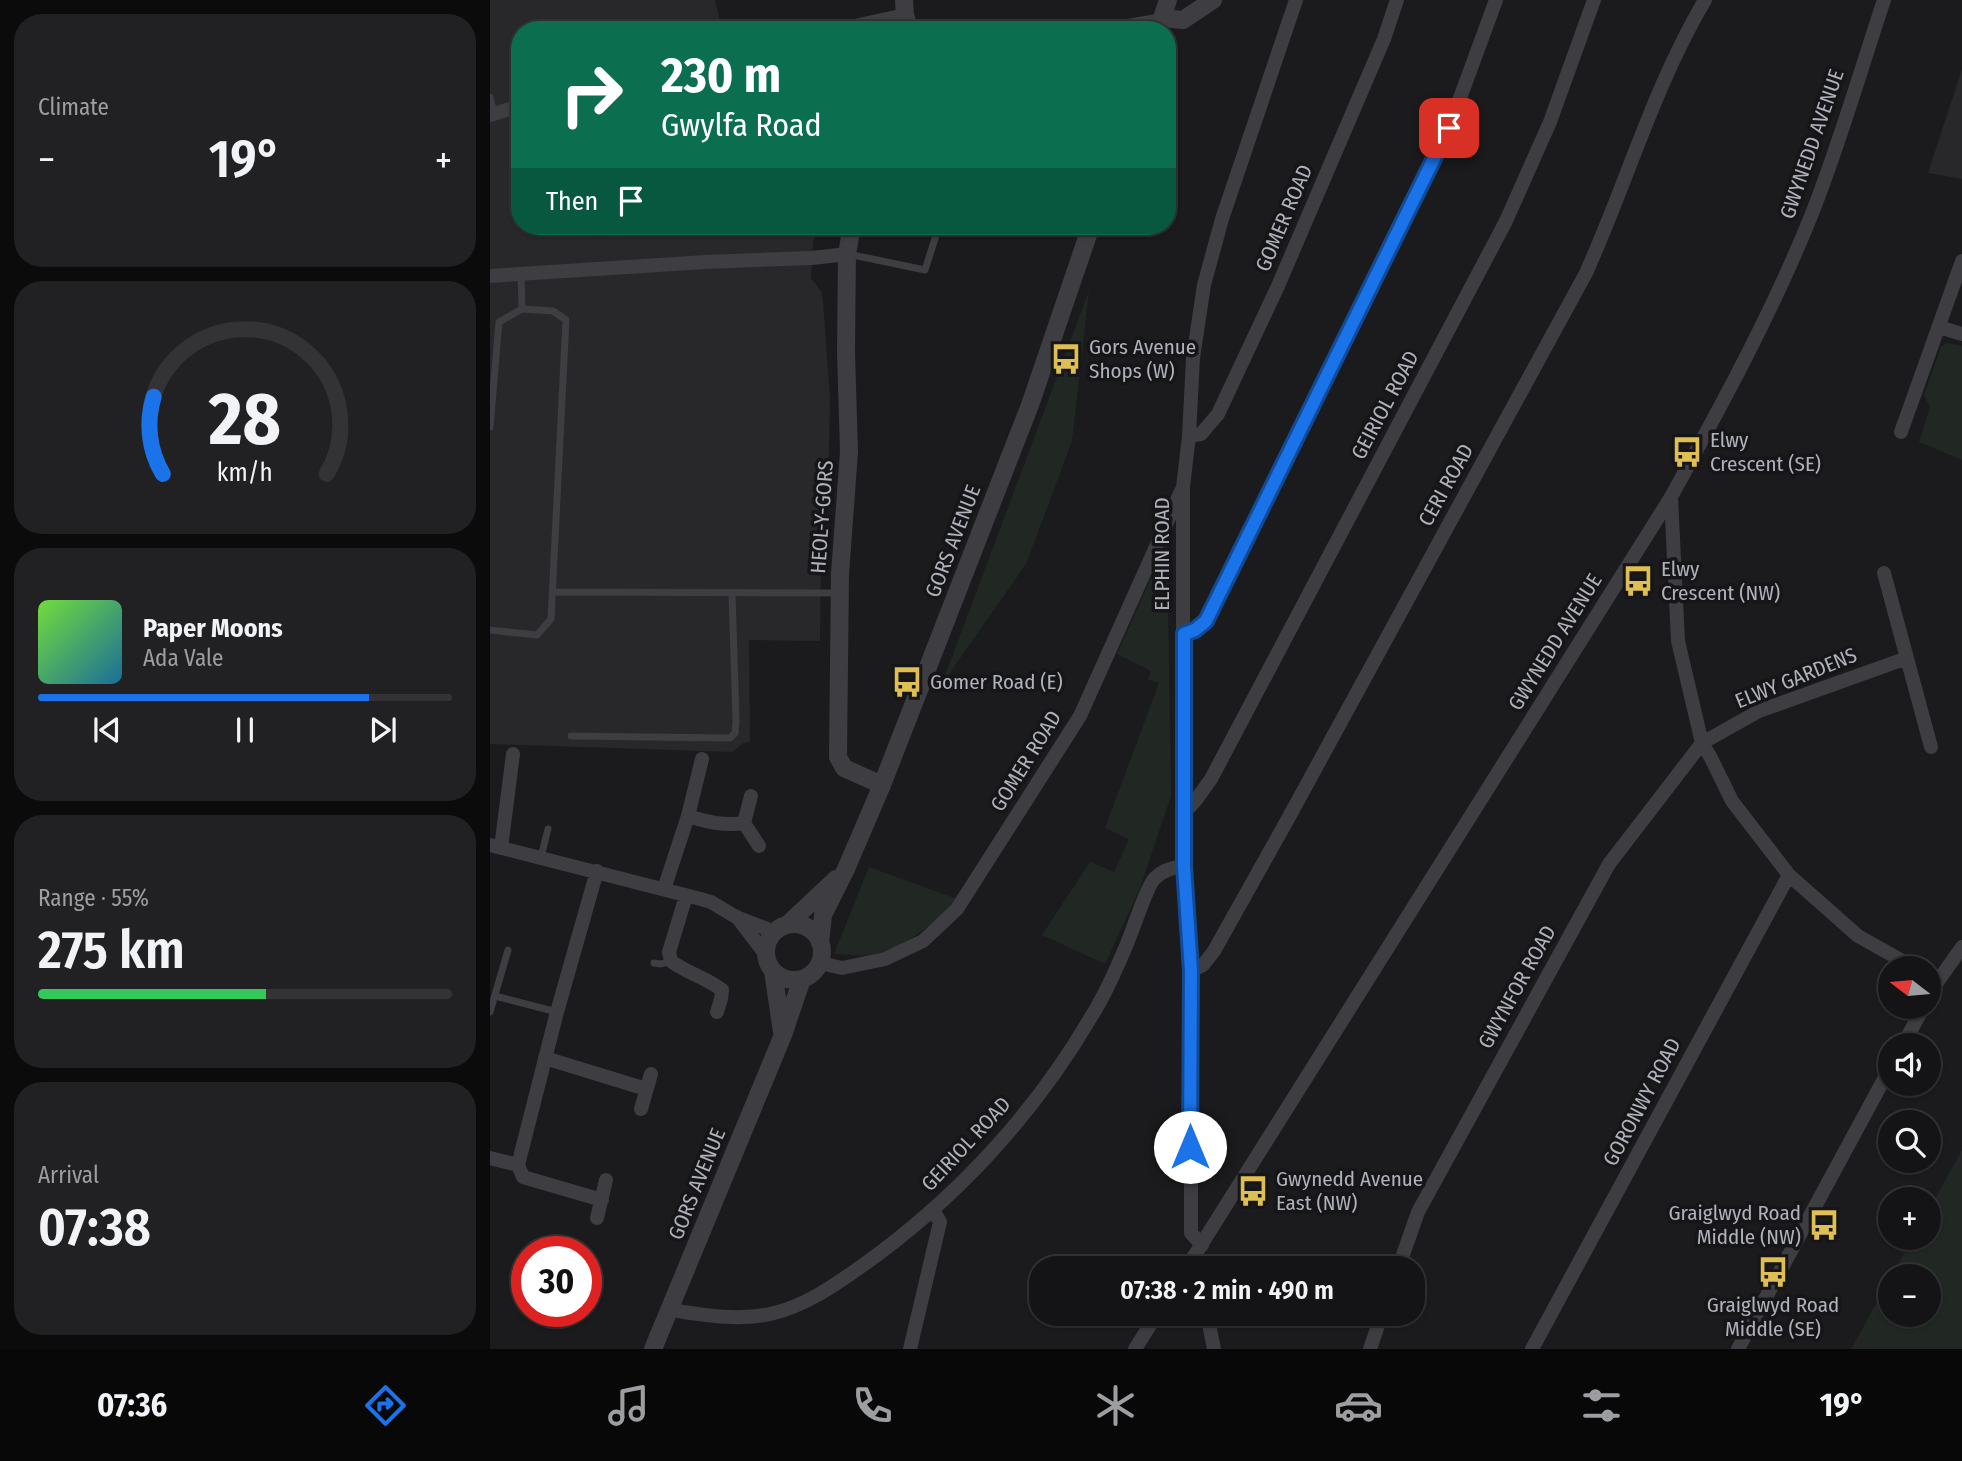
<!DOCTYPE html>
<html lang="en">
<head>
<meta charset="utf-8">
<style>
  :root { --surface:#141416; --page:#212123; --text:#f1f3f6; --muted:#9d9ea1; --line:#333335; --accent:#1a73e8 }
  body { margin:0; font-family:"Fira Sans Condensed",sans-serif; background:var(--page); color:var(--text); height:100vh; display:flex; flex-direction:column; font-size:26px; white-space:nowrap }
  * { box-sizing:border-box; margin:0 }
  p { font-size:23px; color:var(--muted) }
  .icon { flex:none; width:38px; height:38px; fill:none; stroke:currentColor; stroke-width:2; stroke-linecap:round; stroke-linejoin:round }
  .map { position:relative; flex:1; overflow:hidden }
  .drawer { display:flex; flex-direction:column; gap:14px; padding:14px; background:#0b0b0c; width:490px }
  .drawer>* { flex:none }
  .banner { position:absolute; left:21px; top:21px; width:665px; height:214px; border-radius:28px; box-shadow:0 2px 5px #0004,0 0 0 2px var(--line); background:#0b6e4f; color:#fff; overflow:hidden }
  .needle { width:46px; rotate:286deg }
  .tools { position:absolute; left:1388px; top:956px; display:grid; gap:14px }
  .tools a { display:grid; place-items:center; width:63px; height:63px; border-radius:50%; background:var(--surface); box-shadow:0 2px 5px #0004,0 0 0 2px var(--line); font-size:35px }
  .speed { position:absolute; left:21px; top:1236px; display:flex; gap:14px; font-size:35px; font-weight:700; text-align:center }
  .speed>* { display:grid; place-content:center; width:91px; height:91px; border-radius:50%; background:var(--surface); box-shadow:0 2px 5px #0004,0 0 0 2px var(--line); line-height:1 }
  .speed .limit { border:10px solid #d22; background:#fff; color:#111 }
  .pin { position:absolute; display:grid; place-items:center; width:60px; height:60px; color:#fff; margin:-30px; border-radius:14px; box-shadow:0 4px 10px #0006 }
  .me { position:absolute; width:77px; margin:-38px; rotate:0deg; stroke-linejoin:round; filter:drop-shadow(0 0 5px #0008) }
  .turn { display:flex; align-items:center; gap:24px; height:147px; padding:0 35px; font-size:32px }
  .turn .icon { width:91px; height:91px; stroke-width:2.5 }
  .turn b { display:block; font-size:49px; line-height:60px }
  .then { display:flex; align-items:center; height:66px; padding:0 35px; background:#0003; gap:14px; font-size:26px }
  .big { font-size:52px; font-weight:600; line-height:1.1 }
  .drawer .card { flex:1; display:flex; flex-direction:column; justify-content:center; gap:10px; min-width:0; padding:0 24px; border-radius:28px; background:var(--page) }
  .drawer .dial { align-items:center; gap:0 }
  .dial svg { height:182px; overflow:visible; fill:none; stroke:var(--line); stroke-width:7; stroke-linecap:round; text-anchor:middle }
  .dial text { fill:var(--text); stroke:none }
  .song { display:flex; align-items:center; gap:21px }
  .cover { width:84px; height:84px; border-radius:10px; background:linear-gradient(135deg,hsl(100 70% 55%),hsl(200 70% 35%)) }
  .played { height:7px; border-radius:4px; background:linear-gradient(90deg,var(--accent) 80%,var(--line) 80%) }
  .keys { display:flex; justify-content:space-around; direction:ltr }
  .heat { display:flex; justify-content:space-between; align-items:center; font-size:38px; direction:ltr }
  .charge { height:10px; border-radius:5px; background:linear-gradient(90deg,#34c759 55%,var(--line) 0) }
  .trip { position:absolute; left:539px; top:1256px; width:396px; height:70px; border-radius:28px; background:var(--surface); box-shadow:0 2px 5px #0004,0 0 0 2px var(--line); font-weight:600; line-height:70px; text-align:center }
  .tab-bar { display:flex; height:112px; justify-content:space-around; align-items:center; background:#080809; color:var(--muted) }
  .tab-bar .icon { width:49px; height:49px }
  .tab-bar .selected { color:var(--accent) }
  .tab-bar b { font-size:32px; color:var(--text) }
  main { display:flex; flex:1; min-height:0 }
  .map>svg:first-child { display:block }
  .built { fill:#28272a }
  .green { fill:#212823 }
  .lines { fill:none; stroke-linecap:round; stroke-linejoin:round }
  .service { stroke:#3d3d42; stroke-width:7 }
  .pedestrian { stroke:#3d3d42; stroke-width:10 }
  .minor { stroke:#3d3d42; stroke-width:14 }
  .tertiary { stroke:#3d3d42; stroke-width:18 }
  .route-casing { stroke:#114b97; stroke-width:18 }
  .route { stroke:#1a73e8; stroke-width:12 }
  .labels { text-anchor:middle; stroke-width:7; stroke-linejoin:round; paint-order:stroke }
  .street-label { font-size:21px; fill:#afb1bb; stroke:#161618 }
  .poi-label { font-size:21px; fill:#afb1bb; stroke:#161618; text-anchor:start }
</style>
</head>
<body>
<main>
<section class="drawer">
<div class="card"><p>Climate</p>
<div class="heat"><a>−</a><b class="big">19°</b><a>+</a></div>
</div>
<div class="card dial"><svg viewBox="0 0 100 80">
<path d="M14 69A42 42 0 1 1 86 69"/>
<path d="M14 69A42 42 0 0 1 10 35" stroke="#1a73e8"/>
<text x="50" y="56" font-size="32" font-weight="700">28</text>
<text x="50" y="72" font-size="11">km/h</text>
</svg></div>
<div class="card">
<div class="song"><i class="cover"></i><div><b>Paper Moons</b><p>Ada Vale</p></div></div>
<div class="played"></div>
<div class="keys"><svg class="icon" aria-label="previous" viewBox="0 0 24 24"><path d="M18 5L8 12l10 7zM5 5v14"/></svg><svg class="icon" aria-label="pause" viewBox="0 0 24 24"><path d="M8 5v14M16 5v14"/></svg><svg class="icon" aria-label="next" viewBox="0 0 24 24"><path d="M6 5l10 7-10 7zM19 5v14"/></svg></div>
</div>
<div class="card"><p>Range · 55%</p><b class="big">275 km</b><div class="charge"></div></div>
<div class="card"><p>Arrival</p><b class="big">07:38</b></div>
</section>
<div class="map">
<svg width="1472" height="1349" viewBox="0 0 1472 1349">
  <rect width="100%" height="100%" fill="#1b1b1d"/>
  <path class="built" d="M0,0H225L232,30H30V226H332L325,235L323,243L321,278L331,291L333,301L340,399L339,454L331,555L330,641L259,640L260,742L253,743L242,752L0,744Z
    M1472,69V179L1438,173Z"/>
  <path class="green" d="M599,291L582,441L536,564L452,684Z
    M1457,343L1472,346V460L1429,442L1440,407L1434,395L1451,347Z
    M677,543L681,796L650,888L615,964L552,935L600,862L624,872L639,839L615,828L669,683L658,679L661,671L627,654Z
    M379,867L467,899C442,924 415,950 378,955C367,956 355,954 344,954Z
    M1472,1150V1349H1361L1400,1279V1314H1438V1276H1402L1423,1237H1438L1439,1210Z"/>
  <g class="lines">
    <path class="service" d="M0,97L4,113
      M358,254L435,270L449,226
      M31,274L32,309
      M0,427L9,322L32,309L63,311L76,320L61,619L47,635L0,630
      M63,592L349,593
      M81,736L240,738L245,733L246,721L242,593
      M51,857L58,829
      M164,963L171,964L181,961
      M5,996L67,1012
      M0,1012L18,950"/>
    <path class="pedestrian" d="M629,30L638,24L672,18"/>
    <path class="minor" d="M346,30L415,15
      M0,115L30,106
      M0,276L215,262L322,258L357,254
      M1449,327L1472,334
      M1411,432L1472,261
      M699,436L711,434L728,414L788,286L894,39L907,0
      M1181,497L1188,641L1212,743L1221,758L1242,801L1299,875L1368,936L1425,968
      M1394,573L1441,747
      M694,634L705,630L716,621L959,128L1006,0
      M261,796L254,823L269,846
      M693,814L706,800L721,779L1016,221L1060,122L1104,0
      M198,816C217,822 234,826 254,823
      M0,845L207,898L221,902L246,917L285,932
      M11,848L23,754
      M107,871L67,1012L28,1165L33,1177L112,1200
      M174,889L198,816L212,759
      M196,896L179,952L181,961C196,973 216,977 232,990L231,999L227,1012
      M247,917L276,955
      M330,963L352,968L395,959L433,941L467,909L590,716L691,491
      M701,971L713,965L724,951L799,817L1096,273C1137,182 1164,86 1215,0
      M1438,998L1448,981L1472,947
      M1413,1045L1434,1006
      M55,1058L156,1089
      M151,1109L161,1074
      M0,1158L28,1165
      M107,1218L116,1180
      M712,1245L701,1233V971L694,866L693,814V487L699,436L703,358L714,285L732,219L806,0
      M696,1269L1181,497C1231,406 1282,313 1321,216C1349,146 1370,72 1394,0
      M908,1269L928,1212L1119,864L1212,743L1269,711L1417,658
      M181,1310C214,1315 247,1321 280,1314C313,1307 342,1287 369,1268C463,1202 543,1116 601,1017C615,995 626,970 636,946C642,933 657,885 665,878C672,871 684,867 694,866
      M717,1314L724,1349
      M420,1349L450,1222L443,1210
      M645,1349L667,1314
      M880,1349L892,1314
      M1042,1349L1299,875
      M1248,1349L1400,1068"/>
    <path class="tertiary" d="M414,0L415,15L420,30
      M672,18L693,20L723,0
      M668,30L678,0
      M362,226L357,254L356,352L359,452L350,574L348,757L354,768L392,785
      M276 952a28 28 0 1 1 56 0a28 28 0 1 1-56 0Z
      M297,925L346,879
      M330,943L333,915L356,869L392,785L540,405L601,226
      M283,971L292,1032
      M163,1349L293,1035L312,979"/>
  </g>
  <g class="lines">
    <defs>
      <path id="route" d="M700,1147L701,971L694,866V634L705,630L716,621L959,128"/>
    </defs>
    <use href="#route" class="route-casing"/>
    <use href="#route" class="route"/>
  </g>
  <defs>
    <symbol id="bus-bare" viewBox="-9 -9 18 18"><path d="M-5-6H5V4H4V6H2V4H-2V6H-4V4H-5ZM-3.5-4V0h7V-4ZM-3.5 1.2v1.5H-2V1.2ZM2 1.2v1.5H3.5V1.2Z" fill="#dfbf51" stroke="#161618" stroke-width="2.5" paint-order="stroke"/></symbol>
  </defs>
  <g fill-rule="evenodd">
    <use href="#bus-bare" x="554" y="337" width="44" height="44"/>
    <use href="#bus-bare" x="1175" y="430" width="44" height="44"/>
    <use href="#bus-bare" x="1126" y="559" width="44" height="44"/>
    <use href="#bus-bare" x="395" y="660" width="44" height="44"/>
    <use href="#bus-bare" x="741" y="1169" width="44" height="44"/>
    <use href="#bus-bare" x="1312" y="1203" width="44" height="44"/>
    <use href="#bus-bare" x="1261" y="1250" width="44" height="44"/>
  </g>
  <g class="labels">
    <g class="street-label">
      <text transform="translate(1322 144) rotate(-71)" y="7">GWYNEDD AVENUE</text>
      <text transform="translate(794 218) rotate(-67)" y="7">GOMER ROAD</text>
      <text transform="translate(895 405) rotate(-62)" y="7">GEIRIOL ROAD</text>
      <text transform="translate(956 485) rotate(-61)" y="7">CERI ROAD</text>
      <text transform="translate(332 517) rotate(-86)" y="7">HEOL-Y-GORS</text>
      <text transform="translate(463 541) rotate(-69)" y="7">GORS AVENUE</text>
      <text transform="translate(672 554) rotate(-90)" y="7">ELPHIN ROAD</text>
      <text transform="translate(1065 642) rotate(-58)" y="7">GWYNEDD AVENUE</text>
      <text transform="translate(1306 678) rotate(-22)" y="7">ELWY GARDENS</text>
      <text transform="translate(536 761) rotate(-58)" y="7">GOMER ROAD</text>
      <text transform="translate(1027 987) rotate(-61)" y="7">GWYNFOR ROAD</text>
      <text transform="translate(1152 1102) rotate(-62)" y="7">GORONWY ROAD</text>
      <text transform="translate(476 1144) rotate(-47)" y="7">GEIRIOL ROAD</text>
      <text transform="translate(207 1184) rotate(-68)" y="7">GORS AVENUE</text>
    </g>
    <g class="poi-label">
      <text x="599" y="354">Gors Avenue<tspan x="599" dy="24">Shops (W)</tspan></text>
      <text x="1220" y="447">Elwy<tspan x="1220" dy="24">Crescent (SE)</tspan></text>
      <text x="1171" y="576">Elwy<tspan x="1171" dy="24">Crescent (NW)</tspan></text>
      <text x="440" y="689">Gomer Road (E)</text>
      <text x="786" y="1186">Gwynedd Avenue<tspan x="786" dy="24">East (NW)</tspan></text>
      <text x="1311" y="1220" text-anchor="end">Graiglwyd Road<tspan x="1311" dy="24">Middle (NW)</tspan></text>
      <text x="1283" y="1312" text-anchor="middle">Graiglwyd Road<tspan x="1283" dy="24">Middle (SE)</tspan></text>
    </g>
  </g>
</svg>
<div class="tools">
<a><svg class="needle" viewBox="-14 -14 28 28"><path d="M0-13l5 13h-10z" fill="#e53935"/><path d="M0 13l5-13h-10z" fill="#9d9ea1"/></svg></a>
<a><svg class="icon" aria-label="sound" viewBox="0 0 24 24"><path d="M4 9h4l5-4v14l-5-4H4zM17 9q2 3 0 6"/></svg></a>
<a><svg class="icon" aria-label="search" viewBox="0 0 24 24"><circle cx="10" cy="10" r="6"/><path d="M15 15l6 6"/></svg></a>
<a>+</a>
<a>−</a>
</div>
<div class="speed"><div class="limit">30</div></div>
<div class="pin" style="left:959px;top:128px;background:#d93025"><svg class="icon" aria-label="arrive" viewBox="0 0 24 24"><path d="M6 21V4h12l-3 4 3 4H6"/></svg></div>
<svg class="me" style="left:700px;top:1147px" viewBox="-20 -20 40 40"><circle r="19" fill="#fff"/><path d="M0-13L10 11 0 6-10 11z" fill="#1a73e8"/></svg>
<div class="trip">07:38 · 2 min · 490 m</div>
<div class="banner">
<div class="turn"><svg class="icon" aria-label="right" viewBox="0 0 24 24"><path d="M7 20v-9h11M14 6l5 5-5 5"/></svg><div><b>230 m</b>Gwylfa Road</div></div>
<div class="then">Then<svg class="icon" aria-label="arrive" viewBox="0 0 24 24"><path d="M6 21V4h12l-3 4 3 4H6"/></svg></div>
</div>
</div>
</main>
<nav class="tab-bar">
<b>07:36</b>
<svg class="icon selected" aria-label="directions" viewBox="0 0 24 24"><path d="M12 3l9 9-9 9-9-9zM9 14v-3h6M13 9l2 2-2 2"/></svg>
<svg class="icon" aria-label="music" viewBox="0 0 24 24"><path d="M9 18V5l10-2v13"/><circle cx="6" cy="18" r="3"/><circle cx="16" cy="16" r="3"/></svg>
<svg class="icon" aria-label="phone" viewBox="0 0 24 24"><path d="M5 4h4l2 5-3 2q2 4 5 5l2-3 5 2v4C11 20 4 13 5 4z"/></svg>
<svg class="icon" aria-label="climate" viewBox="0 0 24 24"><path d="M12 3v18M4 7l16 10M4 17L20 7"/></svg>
<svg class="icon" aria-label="car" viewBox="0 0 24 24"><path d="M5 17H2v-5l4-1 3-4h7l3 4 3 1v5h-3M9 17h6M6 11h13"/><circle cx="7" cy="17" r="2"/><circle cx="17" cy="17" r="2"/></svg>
<svg class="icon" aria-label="filters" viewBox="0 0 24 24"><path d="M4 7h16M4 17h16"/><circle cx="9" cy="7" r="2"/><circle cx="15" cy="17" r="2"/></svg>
<b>19°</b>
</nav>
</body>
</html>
